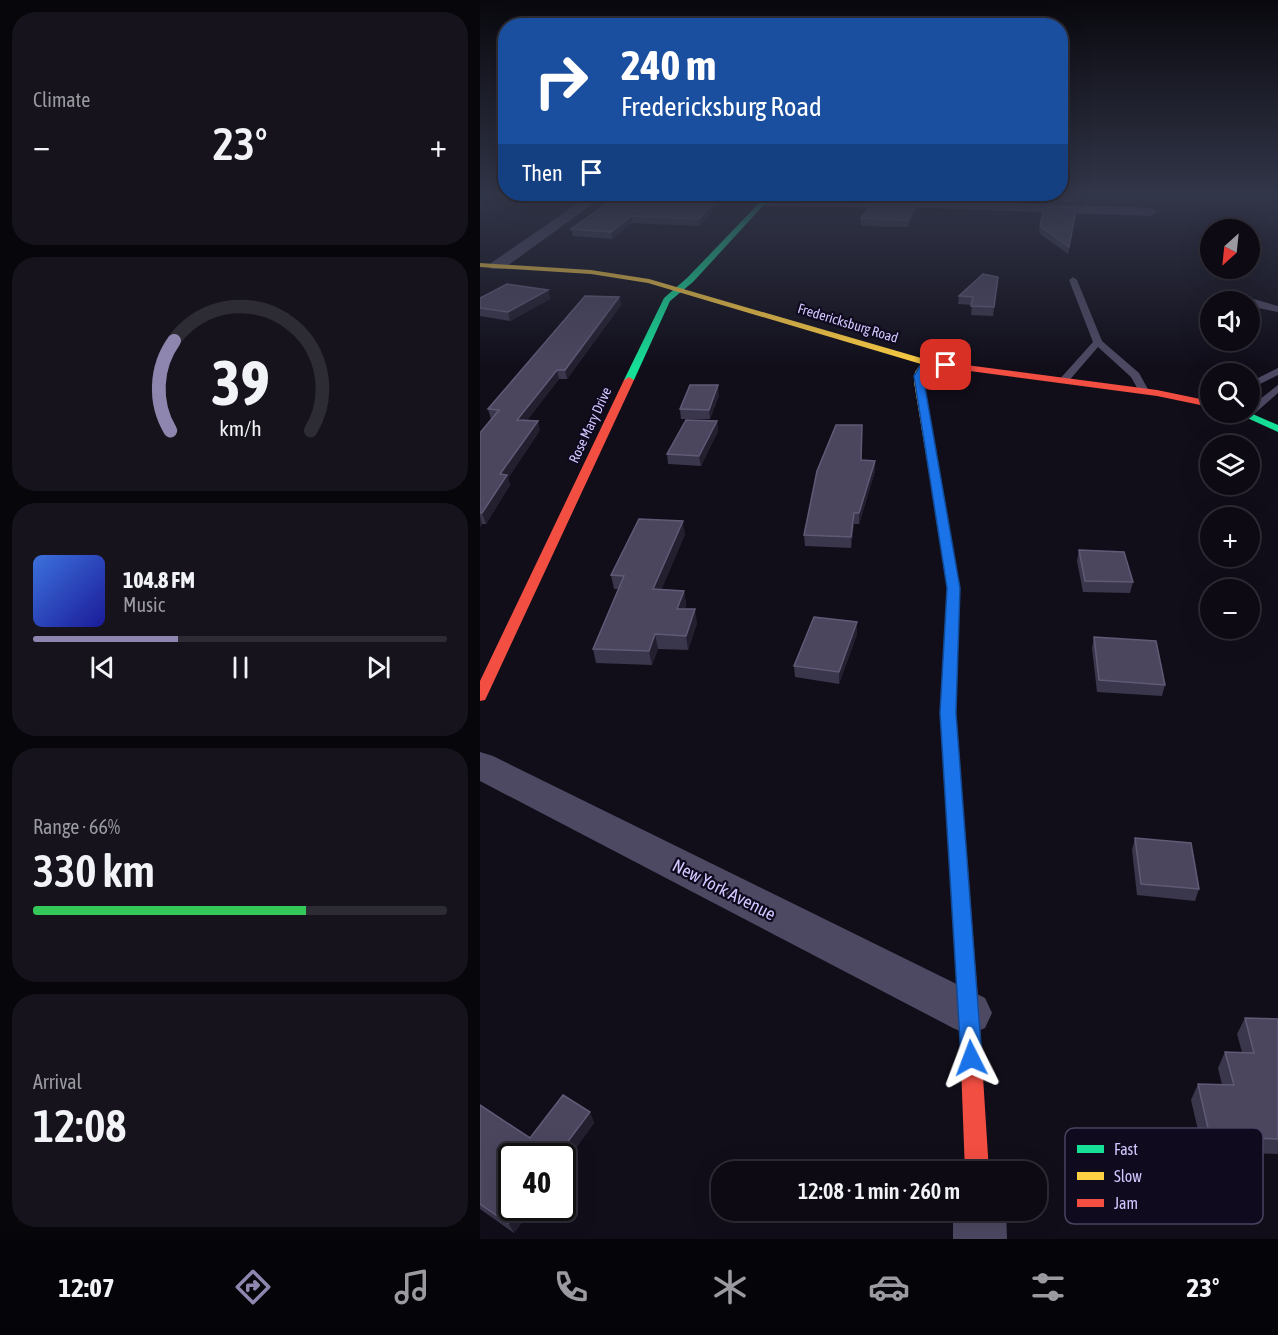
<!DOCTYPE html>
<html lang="en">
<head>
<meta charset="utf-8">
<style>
  :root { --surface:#0d0a14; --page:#16131d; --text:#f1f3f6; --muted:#9a9aa0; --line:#2d2b34; --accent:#8e86af }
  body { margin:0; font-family:"Asap Condensed",sans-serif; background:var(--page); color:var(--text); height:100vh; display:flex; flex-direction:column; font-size:22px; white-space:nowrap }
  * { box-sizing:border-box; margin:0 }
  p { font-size:20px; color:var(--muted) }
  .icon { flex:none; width:33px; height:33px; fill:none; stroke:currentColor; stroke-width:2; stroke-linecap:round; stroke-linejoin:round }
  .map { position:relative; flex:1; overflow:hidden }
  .sheet { display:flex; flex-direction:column; gap:12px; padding:12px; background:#07060b; width:480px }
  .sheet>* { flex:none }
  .top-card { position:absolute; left:18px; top:18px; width:570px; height:183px; border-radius:24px; box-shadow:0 6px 24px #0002,0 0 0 2px var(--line); background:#1a4fa0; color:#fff; overflow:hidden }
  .needle { width:39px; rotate:207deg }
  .tools { position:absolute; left:720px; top:219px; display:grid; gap:12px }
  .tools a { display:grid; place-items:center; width:60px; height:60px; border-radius:50%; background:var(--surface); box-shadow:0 6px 24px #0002,0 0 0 2px var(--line); font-size:30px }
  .speed { position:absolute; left:18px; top:1143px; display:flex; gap:12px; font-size:30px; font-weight:700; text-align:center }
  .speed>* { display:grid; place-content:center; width:78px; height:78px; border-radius:50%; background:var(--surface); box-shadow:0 6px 24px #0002,0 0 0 2px var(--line); line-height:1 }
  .speed .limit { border:3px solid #111; border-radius:9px; background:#fff; color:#111 }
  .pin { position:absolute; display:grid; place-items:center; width:51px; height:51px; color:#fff; margin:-26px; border-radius:12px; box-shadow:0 3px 9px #0006 }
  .me { position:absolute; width:66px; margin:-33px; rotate:357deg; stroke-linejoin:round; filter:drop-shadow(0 0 4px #0008) }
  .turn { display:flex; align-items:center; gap:21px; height:126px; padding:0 24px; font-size:27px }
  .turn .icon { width:78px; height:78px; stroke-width:2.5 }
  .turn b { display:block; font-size:42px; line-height:51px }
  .then { display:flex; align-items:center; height:57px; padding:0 24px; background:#0003; gap:12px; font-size:22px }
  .big { font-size:45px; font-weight:600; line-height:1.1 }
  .sheet .widget { flex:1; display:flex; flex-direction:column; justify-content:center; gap:9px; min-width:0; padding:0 21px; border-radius:24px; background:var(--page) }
  .sheet .dial { align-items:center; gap:0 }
  .dial svg { height:156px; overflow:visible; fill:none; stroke:var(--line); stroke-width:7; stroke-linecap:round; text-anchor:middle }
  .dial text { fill:var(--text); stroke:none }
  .song { display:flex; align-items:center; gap:18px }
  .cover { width:72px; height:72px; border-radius:9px; background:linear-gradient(135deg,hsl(220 70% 55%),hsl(240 70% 35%)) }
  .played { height:6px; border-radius:3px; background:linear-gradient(90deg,var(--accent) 35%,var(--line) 35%) }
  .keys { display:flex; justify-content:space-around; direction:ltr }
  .heat { display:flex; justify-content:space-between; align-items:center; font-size:33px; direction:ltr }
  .charge { height:9px; border-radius:4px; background:linear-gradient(90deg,#34c759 66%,var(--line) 0) }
  .trip { position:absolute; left:231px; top:1161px; width:336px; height:60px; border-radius:24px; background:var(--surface); box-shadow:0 6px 24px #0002,0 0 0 2px var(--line); font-weight:600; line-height:60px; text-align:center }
  .tabs { display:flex; height:96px; justify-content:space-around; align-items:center; background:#050408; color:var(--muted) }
  .tabs .icon { width:42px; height:42px }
  .tabs .current { color:var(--accent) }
  .tabs b { font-size:27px; color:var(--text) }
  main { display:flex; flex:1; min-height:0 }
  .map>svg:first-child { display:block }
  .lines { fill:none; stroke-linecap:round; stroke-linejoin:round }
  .lane { fill:#4d4963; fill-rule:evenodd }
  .street { fill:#4d4963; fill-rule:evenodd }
  .fast { fill:#16e098; fill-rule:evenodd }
  .slow { fill:#ffcf43; fill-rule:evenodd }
  .jam { fill:#f24e42; fill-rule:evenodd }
  .wall { fill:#3a364b }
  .shaded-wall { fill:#231f2f }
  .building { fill:#4b465e; stroke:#605a77; stroke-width:1.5 }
  .route { fill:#1a73e8; stroke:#114b97; stroke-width:1.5 }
  .labels { text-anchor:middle; stroke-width:4.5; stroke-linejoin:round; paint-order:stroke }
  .far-street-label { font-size:14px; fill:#d2c7ff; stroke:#0f0a1e }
  .near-street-label { font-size:18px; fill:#d2c7ff; stroke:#0f0a1e }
  .key { fill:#0f0a1e; stroke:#4a4362; stroke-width:1.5 }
  .key-label { font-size:16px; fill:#d2c7ff }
</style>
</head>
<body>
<main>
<section class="sheet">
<div class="widget"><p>Climate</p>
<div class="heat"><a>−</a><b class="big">23°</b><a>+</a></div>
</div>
<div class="widget dial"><svg viewBox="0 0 100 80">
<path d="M14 69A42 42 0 1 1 86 69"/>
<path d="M14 69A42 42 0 0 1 16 23" stroke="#8e86af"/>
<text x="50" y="56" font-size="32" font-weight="700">39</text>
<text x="50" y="72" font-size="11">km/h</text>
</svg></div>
<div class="widget">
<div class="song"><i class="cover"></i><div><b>104.8 FM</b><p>Music</p></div></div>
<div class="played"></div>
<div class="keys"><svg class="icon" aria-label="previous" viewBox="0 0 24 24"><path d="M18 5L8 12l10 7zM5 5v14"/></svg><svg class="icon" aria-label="pause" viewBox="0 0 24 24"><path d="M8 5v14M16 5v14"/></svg><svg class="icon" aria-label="next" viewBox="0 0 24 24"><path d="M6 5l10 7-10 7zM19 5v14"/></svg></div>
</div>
<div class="widget"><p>Range · 66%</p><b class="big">330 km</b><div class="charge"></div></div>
<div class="widget"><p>Arrival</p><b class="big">12:08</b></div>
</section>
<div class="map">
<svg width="798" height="1239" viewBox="0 0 798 1239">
  <rect width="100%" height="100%" fill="#110e1a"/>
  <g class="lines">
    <path class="lane" d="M593,277L597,280L622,341L659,373L669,391L668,393H660L651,377L618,347L587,383L578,381L613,342L589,280Z
      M763,296L798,306V312L778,308L763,300Z
      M798,368V375L770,389V382Z
      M798,385V393L774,414H766L765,412H770V407Z"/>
    <path class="street" d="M110,195H125L23,269H11L9,266L11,263Z
      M283,199L448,200L670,208L677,212L670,216L448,208L278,206L276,203L278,200Z
      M0,752L13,756L505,998L512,1013L505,1028L489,1035L473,1028L0,781Z
      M473,1210H526L527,1239H473Z"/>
    <path class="fast" d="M287,195H293L213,282L190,301L154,380L146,382L144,380L184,298L207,278Z
      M754,412H768L798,425V432Z"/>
    <path class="slow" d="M0,263L111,270L169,279L448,360L466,363V367L449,366L445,372L444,382L480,588L476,689L474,693H464L462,689L468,588L434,382L435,372L441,364L168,283L111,274L0,267Z"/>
    <path class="jam" d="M463,362L677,390L730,401V407L677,396L460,367V363Z
      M149,377L154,380L7,696L5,700L0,701V681L144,380Z
      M469,684L474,685L476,689V713L499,1013L509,1172H485L479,1013L460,713L462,689L464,685Z"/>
  </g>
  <path class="wall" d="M403,195H444L443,198L403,197Z
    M567,195H600L598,203L566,202Z
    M124,200L241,202L219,226L152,223L132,239L93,236L91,229L125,205Z
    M596,208V216L588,254L559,233L560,226Z
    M437,210L428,227L381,226V218Z
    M518,277L513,316L491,315L492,305L478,304L479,296Z
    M68,290L70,299L30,321L0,316V298Z
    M139,297L141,305L87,379H79L47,420L60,430L28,478L30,485L6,524H2L0,527V433L11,419L8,409Z
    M239,395L230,419H201L200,409Z
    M237,421L238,431L221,466L188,464L187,454Z
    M382,435L381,460L395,461V471L379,524H374L371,548L325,546L324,535Z
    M205,534L181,590L204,591L206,604L205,609L217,623L208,650L178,649L172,665L116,663L113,649L139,589H134L131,575Z
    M599,550L653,582L650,593L603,592L597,561Z
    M377,622V634L359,684L315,677L314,666Z
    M614,637L685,685L682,696L617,692L612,648Z
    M655,838L719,889L715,901L657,895L652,850Z
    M765,1018L798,1019V1154L723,1152L711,1100L718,1084L742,1085L738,1068L745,1052H762L757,1034Z
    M0,1105L50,1138L110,1112L114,1123L34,1233L0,1209Z"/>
  <path class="shaded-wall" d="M241,195H250L241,202L219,226V219Z
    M437,203V210L428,227V220Z
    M151,216L152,223L132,239L131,232Z
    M68,290L70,299L30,321L28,312Z
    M139,297L141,305L87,379L85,370Z
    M77,370L79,379L40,430L37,420Z
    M238,385L239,395L230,419L229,410Z
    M58,421L60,430L28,478L30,485L6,524L2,513L20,474Z
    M237,421L238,431L221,466L219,456Z
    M395,461V471L379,524V513Z
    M374,513V524L371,548V537Z
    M0,516L2,524L0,527Z
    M203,521L205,534L176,603L173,589Z
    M204,591L206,604L200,623L197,609Z
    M215,609L217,623L208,650L206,636Z
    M377,622V634L359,684V672Z
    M175,634L178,649L172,665L169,651Z
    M110,1112L114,1123L82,1167V1156H77Z
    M40,1208H53L34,1233L28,1223Z"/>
  <path class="building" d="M134,195H241L219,219L151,216L131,232L91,229L131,201L124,200Z
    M393,203H437L428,220L381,218Z
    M564,207L596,208L589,247L560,226Z
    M503,274L518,277L514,307L491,306L493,297L479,296Z
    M27,284L68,290L28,312L0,308V298Z
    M105,296L139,297L85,370H77L37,420L58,421L20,474L27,475L2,513H0V433L19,410L8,409Z
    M210,385H238L229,410L200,409Z
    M206,420L237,421L219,456L187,454Z
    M356,425H382L381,460L395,461L379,513H374L371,537L324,535L337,471Z
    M159,519L203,521L173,589L204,591L197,609H215L206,636L175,634L169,651L113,649L144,576L131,575Z
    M599,550L644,552L653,582L605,581Z
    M334,617L377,622L359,672L314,666Z
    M614,637L676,641L685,685L619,680Z
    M655,838L711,843L719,889L661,884Z
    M765,1018L798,1019V1139L730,1137L718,1084L754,1085L745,1052L774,1053Z
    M83,1095L110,1112L77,1156H32V1208H40L28,1223L0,1204V1105L50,1138Z"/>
  <linearGradient id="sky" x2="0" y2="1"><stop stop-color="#09080e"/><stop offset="0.53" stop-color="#323649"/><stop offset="1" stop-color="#323649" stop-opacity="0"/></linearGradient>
  <rect width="798" height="368" fill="url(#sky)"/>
  <path class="route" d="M447,360L471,365L466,368L449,366L443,376L480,588L476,713L502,1058L499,1066L491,1069L484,1066L481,1058L460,713L467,588L434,376L443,361Z"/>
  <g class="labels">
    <g class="far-street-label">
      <text transform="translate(368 323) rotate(17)" y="5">Fredericksburg Road</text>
      <text transform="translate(110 425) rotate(-65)" y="5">Rose Mary Drive</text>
    </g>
    <g class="near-street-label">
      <text transform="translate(244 890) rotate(27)" y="6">New York Avenue</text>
    </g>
  </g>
  <rect x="585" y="1128" width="198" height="96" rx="9" class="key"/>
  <rect x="597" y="1145" width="27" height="8" fill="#16e098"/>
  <rect x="597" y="1172" width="27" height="8" fill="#ffcf43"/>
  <rect x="597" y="1199" width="27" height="8" fill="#f24e42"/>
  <g class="key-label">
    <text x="634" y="1155">Fast</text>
    <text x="634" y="1182">Slow</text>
    <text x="634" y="1209">Jam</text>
  </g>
</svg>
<div class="tools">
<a><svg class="needle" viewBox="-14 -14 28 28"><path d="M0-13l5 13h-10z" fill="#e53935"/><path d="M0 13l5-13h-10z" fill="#9a9aa0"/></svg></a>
<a><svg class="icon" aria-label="sound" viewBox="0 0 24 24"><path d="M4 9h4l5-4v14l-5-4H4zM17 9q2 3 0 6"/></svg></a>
<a><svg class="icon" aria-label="search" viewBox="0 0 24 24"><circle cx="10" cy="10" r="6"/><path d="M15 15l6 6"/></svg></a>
<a><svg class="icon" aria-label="layers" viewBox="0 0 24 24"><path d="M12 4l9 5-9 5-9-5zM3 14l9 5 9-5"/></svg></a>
<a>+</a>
<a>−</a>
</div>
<div class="speed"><div class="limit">40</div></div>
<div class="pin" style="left:466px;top:365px;background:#d93025"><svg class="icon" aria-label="arrive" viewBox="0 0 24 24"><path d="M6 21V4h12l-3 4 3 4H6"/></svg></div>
<svg class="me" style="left:491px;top:1058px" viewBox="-20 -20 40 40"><path d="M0-17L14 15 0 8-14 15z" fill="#1a73e8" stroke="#fff" stroke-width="4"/></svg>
<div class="trip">12:08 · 1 min · 260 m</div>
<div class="top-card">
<div class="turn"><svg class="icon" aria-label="right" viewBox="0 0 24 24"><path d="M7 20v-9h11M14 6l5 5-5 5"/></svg><div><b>240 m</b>Fredericksburg Road</div></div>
<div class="then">Then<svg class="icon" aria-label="arrive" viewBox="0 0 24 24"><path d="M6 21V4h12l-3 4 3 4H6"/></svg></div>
</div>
</div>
</main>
<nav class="tabs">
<b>12:07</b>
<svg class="icon current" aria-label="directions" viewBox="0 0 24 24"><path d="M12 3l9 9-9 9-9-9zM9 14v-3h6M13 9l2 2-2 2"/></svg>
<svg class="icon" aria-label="music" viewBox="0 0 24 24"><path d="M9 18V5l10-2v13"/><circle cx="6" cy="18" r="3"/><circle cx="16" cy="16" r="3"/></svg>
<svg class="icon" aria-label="phone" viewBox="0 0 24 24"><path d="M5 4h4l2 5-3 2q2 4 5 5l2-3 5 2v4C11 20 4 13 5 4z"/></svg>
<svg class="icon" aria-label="climate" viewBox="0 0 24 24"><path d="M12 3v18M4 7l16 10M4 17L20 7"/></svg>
<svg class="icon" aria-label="car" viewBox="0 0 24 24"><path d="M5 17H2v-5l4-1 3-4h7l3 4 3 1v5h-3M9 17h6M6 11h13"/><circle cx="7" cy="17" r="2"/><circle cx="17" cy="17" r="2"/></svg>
<svg class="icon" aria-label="filters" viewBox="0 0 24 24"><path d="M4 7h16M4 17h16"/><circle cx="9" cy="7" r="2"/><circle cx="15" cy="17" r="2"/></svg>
<b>23°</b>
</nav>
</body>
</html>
